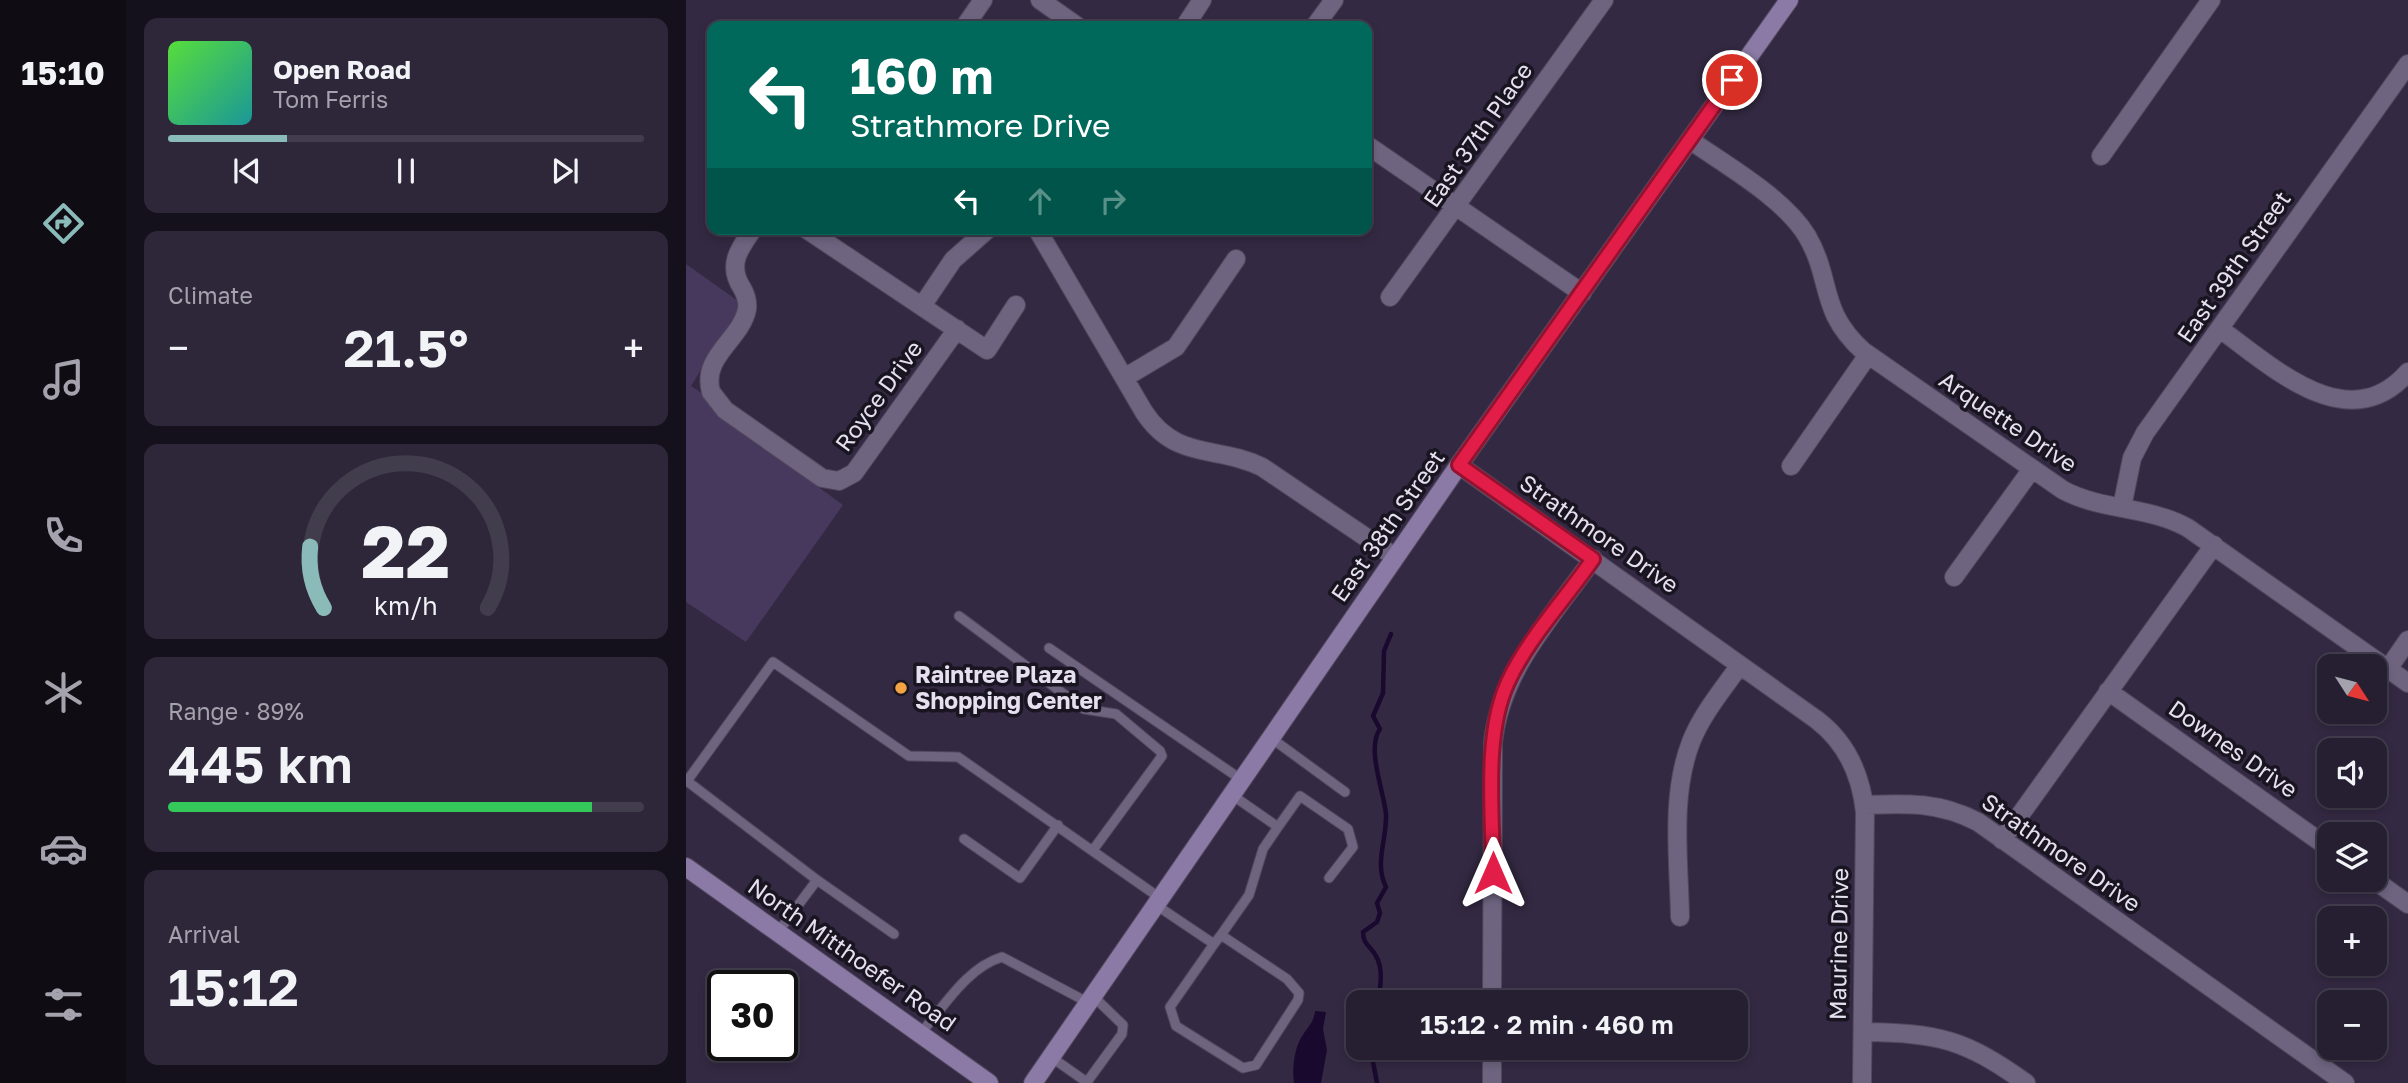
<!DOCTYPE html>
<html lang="en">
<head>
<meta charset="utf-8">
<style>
  :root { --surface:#261f32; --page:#2e273a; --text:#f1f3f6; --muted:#a4a2ac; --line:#423d4d; --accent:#8bbbb9 }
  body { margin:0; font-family:"Golos Text",sans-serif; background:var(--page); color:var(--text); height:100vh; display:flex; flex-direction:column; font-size:26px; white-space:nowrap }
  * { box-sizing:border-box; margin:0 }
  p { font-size:23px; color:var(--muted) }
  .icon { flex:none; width:38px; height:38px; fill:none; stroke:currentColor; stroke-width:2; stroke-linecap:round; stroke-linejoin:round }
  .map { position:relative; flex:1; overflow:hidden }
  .side { display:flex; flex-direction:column; gap:18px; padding:18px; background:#15111c; width:560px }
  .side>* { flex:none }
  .top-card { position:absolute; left:21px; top:21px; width:665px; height:214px; border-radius:14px; box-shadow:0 4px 10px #0003,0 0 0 2px var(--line); background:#00695c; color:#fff; overflow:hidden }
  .needle { width:46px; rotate:126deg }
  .buttons { position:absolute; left:1631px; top:654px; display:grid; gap:14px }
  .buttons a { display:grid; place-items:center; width:70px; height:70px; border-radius:14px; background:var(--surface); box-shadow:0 4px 10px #0003,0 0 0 2px var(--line); font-size:35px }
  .speed { position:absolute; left:21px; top:970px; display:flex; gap:14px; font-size:35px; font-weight:700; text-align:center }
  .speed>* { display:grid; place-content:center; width:91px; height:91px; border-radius:50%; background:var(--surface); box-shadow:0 4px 10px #0003,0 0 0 2px var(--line); line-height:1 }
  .speed .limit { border:4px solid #111; border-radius:10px; background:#fff; color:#111 }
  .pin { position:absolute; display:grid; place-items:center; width:60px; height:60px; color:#fff; margin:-30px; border:4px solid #fff; border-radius:50%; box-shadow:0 2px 7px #0007 }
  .me { position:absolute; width:77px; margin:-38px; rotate:0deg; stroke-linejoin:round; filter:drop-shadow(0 0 5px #0008) }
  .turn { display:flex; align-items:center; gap:24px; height:147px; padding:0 28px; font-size:32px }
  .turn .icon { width:91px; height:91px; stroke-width:2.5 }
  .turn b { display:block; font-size:49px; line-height:60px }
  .lanes { display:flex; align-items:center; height:66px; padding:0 28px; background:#0003; justify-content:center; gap:35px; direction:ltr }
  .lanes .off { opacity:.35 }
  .big { font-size:52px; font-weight:600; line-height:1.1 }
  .side .card { flex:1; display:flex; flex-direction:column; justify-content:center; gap:10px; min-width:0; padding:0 24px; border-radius:14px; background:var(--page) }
  .side .dial { align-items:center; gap:0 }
  .dial svg { height:182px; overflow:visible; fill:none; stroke:var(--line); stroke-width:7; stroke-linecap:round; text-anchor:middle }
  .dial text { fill:var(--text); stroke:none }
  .song { display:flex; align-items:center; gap:21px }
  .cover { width:84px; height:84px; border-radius:10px; background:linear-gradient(135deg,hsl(110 70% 55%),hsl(180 70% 35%)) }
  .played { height:7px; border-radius:4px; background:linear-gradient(90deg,var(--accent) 25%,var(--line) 25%) }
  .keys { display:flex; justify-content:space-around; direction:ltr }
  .heat { display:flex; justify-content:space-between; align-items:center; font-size:38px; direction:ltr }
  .charge { height:10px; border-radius:5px; background:linear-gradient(90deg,#34c759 89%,var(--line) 0) }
  .trip { position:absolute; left:660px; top:990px; width:402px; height:70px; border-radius:14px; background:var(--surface); box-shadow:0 4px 10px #0003,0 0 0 2px var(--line); font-weight:600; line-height:70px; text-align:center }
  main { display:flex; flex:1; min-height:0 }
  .menu { display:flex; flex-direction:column; width:126px; justify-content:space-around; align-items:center; background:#0f0c14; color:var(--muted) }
  .menu .icon { width:49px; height:49px }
  .menu .selected { color:var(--accent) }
  .menu b { font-size:32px; color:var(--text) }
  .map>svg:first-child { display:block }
  .green { fill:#47395d }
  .water { fill:#1a092e }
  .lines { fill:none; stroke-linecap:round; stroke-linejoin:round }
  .stream { stroke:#1a092e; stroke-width:4.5 }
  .lane-casing { stroke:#50475c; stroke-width:11 }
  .street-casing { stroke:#50475c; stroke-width:20 }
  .secondary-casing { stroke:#50475c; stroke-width:20 }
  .lane { stroke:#6e6480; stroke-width:9 }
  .street { stroke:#6e6480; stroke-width:18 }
  .secondary { stroke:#8a7aa5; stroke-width:18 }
  .route-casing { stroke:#92132f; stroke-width:18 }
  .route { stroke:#e11d48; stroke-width:12 }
  .poi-dot { fill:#f4a344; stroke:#191520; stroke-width:2.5 }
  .labels { text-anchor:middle; stroke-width:7; stroke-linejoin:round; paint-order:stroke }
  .street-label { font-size:23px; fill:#e5dfef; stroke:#191520 }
  .poi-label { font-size:23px; font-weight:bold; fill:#e5dfef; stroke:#191520; text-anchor:start }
</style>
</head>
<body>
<main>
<nav class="menu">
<b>15:10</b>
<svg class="icon selected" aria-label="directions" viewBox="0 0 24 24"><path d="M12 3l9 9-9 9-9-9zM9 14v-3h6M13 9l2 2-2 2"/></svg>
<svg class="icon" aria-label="music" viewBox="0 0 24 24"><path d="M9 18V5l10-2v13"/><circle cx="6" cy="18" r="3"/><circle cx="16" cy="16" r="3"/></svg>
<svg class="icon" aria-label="phone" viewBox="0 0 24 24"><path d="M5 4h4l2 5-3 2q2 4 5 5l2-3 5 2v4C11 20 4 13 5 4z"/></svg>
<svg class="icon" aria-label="climate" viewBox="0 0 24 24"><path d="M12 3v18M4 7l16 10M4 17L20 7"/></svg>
<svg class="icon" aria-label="car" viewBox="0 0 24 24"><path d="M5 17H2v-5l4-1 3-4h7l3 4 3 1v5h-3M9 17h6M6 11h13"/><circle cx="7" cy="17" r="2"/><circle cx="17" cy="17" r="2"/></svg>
<svg class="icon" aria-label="filters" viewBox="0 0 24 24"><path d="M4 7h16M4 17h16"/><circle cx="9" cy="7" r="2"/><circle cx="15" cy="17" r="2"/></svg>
</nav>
<section class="side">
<div class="card">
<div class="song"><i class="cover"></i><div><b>Open Road</b><p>Tom Ferris</p></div></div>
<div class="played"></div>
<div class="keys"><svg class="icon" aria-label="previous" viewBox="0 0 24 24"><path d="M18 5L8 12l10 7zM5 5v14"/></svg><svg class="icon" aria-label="pause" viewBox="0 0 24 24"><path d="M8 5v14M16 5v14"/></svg><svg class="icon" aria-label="next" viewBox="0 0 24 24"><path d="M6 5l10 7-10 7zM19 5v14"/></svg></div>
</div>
<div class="card"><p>Climate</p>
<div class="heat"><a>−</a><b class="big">21.5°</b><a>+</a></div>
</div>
<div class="card dial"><svg viewBox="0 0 100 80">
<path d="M14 69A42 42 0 1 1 86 69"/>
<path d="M14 69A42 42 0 0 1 8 42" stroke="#8bbbb9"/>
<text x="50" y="56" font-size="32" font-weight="700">22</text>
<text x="50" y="72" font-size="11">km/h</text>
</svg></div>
<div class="card"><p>Range · 89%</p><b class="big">445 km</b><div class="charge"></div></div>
<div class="card"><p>Arrival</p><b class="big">15:12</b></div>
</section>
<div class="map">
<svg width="1722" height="1083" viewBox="0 0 1722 1083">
  <rect width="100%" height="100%" fill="#332942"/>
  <path class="green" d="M0,264L52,301L51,312L5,386L17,394L26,409L157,505L60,642L0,602Z"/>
  <path class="water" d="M629,1011L640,1012L637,1029L641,1050L635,1083H608C606,1071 608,1053 613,1042C618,1030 628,1024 629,1011Z"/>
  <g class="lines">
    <path class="stream" d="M692,1003C694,989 698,969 690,956C685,946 677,945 677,932L691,922L694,913L691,903L700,887C688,863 701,840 700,814C698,792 680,748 694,729L687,716L697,693L698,651L705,634
      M690,1048L687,1062L691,1083"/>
    <defs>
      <path id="lane" d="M273,616L398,709L430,714L474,751L476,756L407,850
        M363,648L556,780
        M585,738L659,792
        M592,827L614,796L662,829L667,847L643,878
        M278,839L334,878L372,825
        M131,880L208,934
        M470,905L528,944L484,1007L490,1026L557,1068L570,1065L612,1000L613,993L601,979L535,935L528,944
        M92,932L131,880L1,781L87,662L223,756L272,757L474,898
        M535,935L563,895L577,849L592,827L546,795
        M234,1034C258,1007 280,968 316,957L403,1003
        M365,1057L402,1083
        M401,1082L436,1034L437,1025L407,996"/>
      <path id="street" d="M354,0L391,26
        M279,26L297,0
        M499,26L516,0
        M629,26L648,0
        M1004,140C1041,166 1098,198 1121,236C1147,281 1132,310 1177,351L1377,490C1416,511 1463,506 1502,528L1722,683
        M681,145L896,293
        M1415,156L1525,0
        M67,229C53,249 41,265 56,288C60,295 62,301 61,309C55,340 15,356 25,392L39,410L136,478L153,481L168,473L271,329
        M120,229L301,350L330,305
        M351,229L458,412C490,461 531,445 576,467L709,557
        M704,297L918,0
        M236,306L267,260L302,229
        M1534,329C1586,366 1662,440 1722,372
        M438,378L490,347L550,259
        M773,465L1131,720C1161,743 1175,775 1179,812L1176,1083
        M1105,466L1182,355
        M1436,507L1446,458L1459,433L1722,64
        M1268,577L1346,469
        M1702,669L1722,640
        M1422,691L1643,848
        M1179,805C1221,803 1254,802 1292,822L1659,1083
        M1316,840L1528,545
        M1688,880L1722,904
        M994,917C993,860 984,796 1005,742C1016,714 1037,689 1054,665
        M806,1003L807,743C814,671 866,617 907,559
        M1177,1032C1253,1033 1278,1039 1340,1083
        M806,1083V1048"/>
      <path id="secondary" d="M0,867L303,1083
        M347,1083L773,465L1103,0"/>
    </defs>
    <use href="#lane" class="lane-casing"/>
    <use href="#street" class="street-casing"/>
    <use href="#secondary" class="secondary-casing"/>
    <use href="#lane" class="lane"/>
    <use href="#street" class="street"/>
    <use href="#secondary" class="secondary"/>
  </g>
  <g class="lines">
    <defs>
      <path id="route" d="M807,873C807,814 797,736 822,682C841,640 880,598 907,559L773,465L1046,80"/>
    </defs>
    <use href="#route" class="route-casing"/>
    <use href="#route" class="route"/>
  </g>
  <circle class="poi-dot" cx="215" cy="688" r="7"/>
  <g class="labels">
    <g class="street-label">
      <text transform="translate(792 135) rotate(-55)" y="8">East 37th Place</text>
      <text transform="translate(1548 267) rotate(-55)" y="8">East 39th Street</text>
      <text transform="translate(193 396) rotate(-54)" y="8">Royce Drive</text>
      <text transform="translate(1322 422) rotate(34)" y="8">Arquette Drive</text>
      <text transform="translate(702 526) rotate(-55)" y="8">East 38th Street</text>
      <text transform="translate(913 534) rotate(35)" y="8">Strathmore Drive</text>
      <text transform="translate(1547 749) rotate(35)" y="8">Downes Drive</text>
      <text transform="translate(1375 853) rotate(35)" y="8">Strathmore Drive</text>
      <text transform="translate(1153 944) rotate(-89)" y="8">Maurine Drive</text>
      <text transform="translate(166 955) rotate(35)" y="8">North Mitthoefer Road</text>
    </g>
    <g class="poi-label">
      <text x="229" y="683">Raintree Plaza<tspan x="229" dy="26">Shopping Center</tspan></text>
    </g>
  </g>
</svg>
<div class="buttons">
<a><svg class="needle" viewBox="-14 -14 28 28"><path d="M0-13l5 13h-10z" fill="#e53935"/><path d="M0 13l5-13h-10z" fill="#a4a2ac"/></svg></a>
<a><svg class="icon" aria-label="sound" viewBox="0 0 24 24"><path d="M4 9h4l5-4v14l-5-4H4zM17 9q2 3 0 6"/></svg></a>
<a><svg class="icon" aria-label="layers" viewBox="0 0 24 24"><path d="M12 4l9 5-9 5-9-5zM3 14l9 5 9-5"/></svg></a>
<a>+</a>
<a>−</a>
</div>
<div class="speed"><div class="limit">30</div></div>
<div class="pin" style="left:1046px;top:80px;background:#d93025"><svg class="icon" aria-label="arrive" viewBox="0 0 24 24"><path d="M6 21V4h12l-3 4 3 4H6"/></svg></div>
<svg class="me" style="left:807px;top:873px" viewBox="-20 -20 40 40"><path d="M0-17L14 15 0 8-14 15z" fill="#e11d48" stroke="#fff" stroke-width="4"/></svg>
<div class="trip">15:12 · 2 min · 460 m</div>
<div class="top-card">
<div class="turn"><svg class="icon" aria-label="left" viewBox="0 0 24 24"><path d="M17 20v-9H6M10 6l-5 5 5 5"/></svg><div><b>160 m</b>Strathmore Drive</div></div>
<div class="lanes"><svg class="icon" aria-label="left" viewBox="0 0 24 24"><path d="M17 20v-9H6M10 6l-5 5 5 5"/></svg><svg class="icon off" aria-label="ahead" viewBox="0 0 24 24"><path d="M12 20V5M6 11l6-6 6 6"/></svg><svg class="icon off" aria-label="right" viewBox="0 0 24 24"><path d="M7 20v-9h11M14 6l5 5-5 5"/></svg></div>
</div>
</div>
</main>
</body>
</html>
